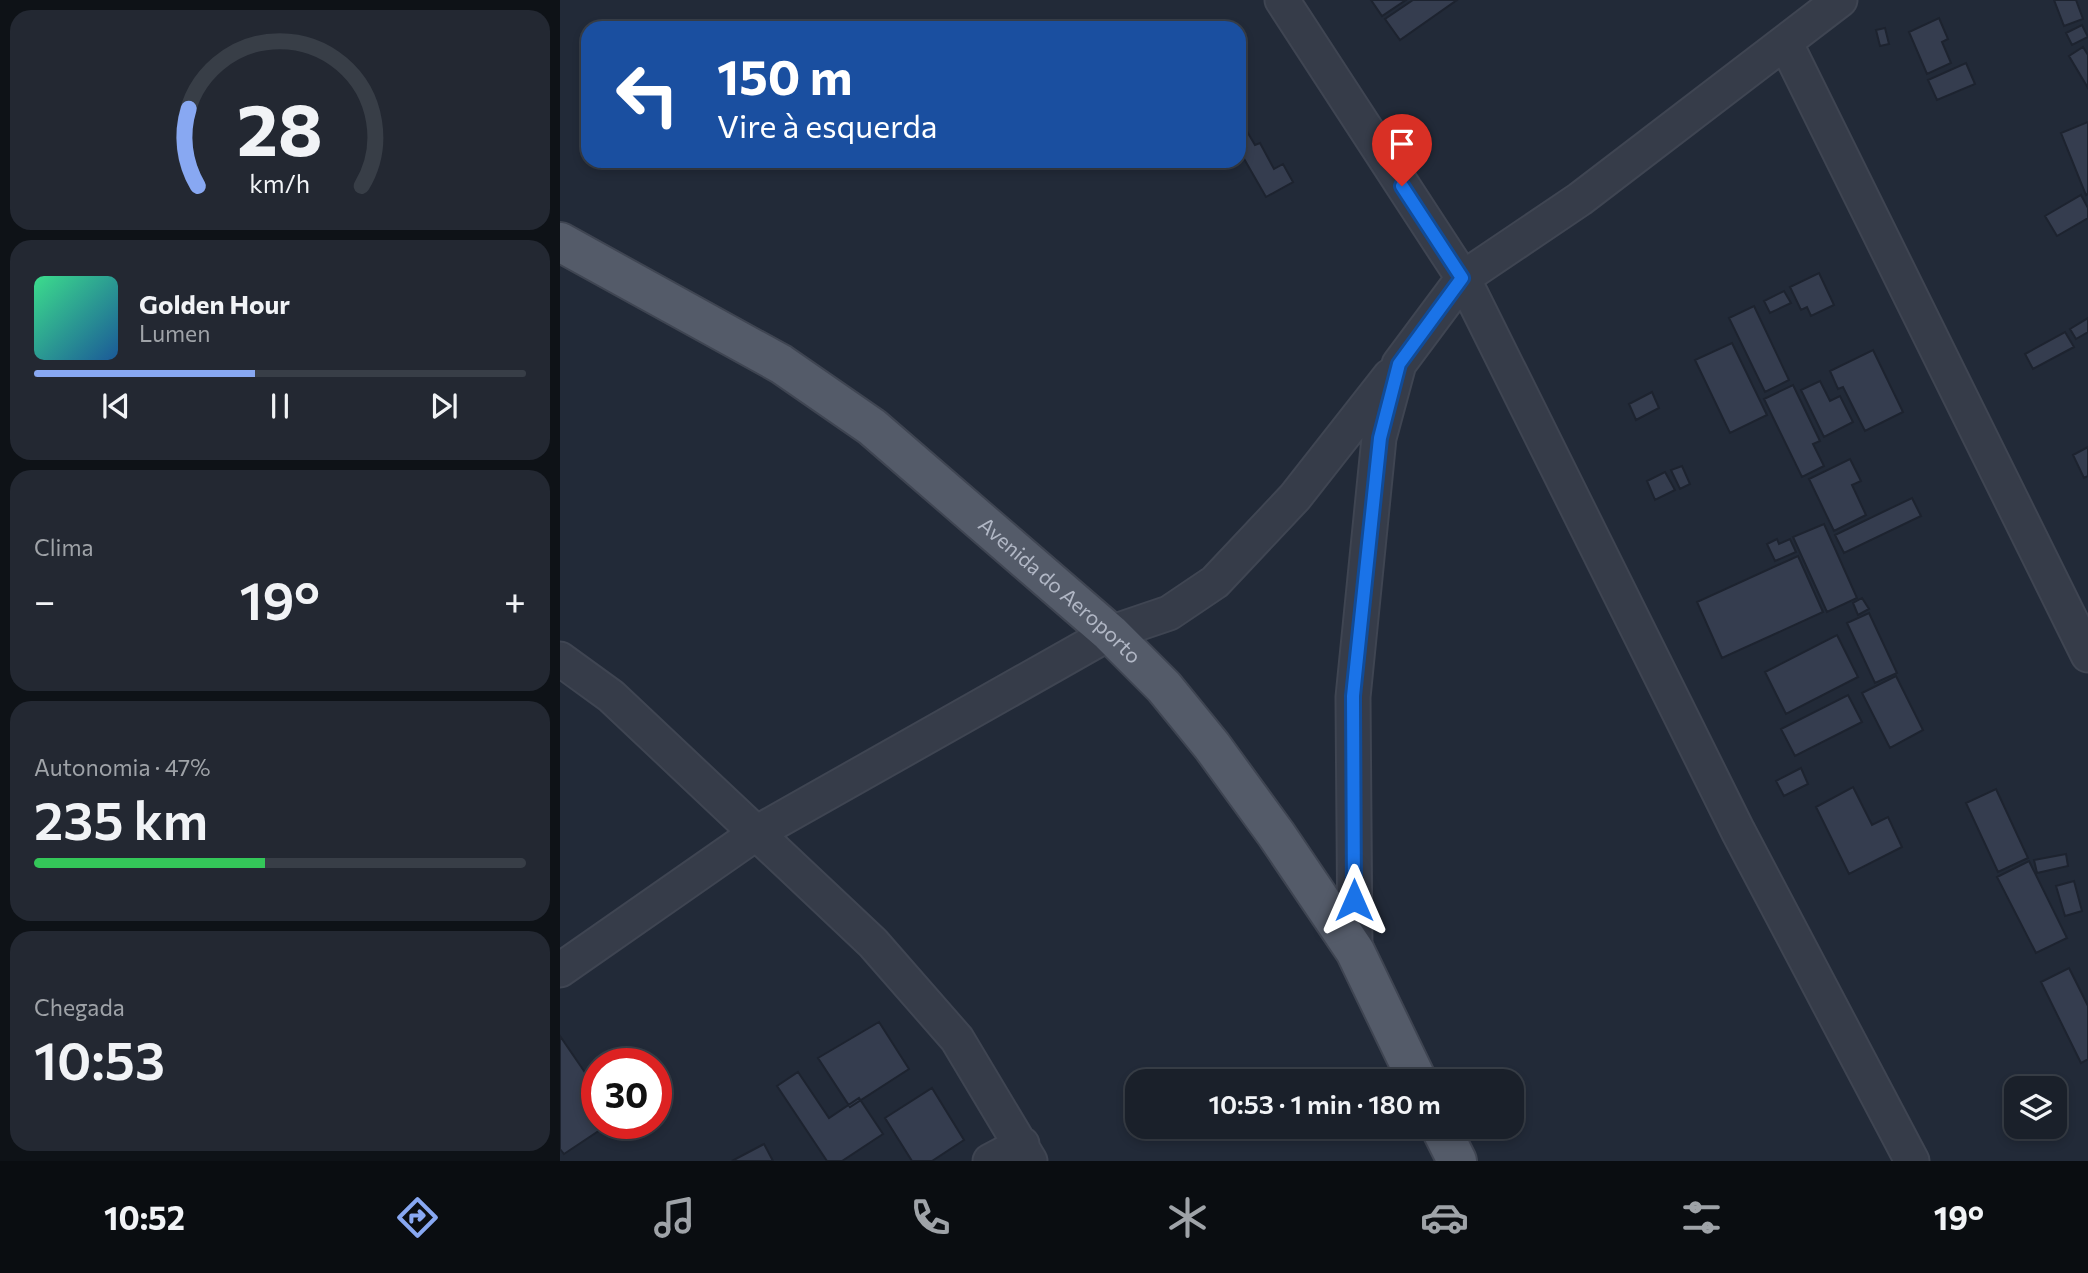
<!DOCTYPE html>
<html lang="pt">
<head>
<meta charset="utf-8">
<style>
  :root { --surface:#1a202a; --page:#232832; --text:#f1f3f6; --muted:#9fa3a8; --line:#383e47; --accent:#88a8f2 }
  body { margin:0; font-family:Commissioner,sans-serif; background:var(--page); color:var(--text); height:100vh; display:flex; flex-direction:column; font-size:26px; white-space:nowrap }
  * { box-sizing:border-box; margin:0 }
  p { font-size:23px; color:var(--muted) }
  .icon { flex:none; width:38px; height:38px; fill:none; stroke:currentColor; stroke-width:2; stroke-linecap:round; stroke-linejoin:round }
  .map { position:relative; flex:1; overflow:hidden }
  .details { display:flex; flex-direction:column; gap:10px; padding:10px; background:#0e1217; width:560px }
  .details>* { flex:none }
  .hud { position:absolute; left:21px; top:21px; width:665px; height:147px; border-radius:21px; box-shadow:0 4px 10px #0003,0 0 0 2px var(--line); background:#1a4fa0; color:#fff; overflow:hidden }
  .tools { position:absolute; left:1444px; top:1076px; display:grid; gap:14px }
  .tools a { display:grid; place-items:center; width:63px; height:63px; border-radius:14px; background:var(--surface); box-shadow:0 4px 10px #0003,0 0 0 2px var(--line); font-size:35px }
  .speed { position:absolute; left:21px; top:1048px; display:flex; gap:14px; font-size:35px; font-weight:700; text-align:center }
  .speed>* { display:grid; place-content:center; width:91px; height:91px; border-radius:50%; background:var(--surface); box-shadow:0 4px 10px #0003,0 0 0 2px var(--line); line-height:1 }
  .speed .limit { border:10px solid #d22; background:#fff; color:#111 }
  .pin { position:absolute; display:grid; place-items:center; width:60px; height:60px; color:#fff; margin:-72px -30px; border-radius:50% 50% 50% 0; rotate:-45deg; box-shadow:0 0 7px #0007 }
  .pin .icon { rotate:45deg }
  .me { position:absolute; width:77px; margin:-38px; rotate:0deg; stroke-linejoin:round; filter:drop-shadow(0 0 5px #0008) }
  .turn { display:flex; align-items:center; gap:24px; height:147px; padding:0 21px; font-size:32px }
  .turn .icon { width:91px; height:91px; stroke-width:2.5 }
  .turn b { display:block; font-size:49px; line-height:60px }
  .big { font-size:52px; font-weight:600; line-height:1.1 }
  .details .tile { flex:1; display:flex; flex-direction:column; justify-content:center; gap:10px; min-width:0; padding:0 24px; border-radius:21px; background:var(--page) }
  .details .dial { align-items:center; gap:0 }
  .dial svg { height:182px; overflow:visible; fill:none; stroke:var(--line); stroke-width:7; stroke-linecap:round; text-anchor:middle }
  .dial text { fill:var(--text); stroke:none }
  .song { display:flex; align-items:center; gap:21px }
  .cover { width:84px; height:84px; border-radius:10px; background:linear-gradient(135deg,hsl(150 70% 55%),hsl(210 70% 35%)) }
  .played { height:7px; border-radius:4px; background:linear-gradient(90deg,var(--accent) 45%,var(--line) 45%) }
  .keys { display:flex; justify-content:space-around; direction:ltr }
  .heat { display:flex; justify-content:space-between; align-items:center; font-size:38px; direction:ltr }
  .charge { height:10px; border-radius:5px; background:linear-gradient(90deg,#34c759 47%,var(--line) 0) }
  .trip { position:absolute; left:565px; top:1069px; width:399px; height:70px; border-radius:21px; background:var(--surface); box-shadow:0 4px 10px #0003,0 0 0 2px var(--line); font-weight:600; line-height:70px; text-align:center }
  .menu { display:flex; height:112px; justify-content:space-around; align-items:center; background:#0a0d11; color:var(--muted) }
  .menu .icon { width:49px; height:49px }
  .menu .on { color:var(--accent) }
  .menu b { font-size:32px; color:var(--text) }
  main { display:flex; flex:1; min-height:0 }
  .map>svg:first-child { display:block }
  .building { fill:#353d4f; stroke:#1d232f; stroke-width:2 }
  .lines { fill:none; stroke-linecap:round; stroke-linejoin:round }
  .street-casing { stroke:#3f4552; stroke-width:37 }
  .primary-casing { stroke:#3f4552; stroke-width:42 }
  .street { stroke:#363c49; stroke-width:33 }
  .primary { stroke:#545b69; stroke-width:38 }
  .route-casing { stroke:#114b97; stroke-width:18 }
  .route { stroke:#1a73e8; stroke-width:12 }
  .labels { text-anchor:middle; stroke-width:7; stroke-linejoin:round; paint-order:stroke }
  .street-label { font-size:21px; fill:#b1b7c5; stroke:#1b212d }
</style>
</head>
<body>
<main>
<section class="details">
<div class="tile dial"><svg viewBox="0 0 100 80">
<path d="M14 69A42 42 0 1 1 86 69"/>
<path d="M14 69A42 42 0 0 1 10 35" stroke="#88a8f2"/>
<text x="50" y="56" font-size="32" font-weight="700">28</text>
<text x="50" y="72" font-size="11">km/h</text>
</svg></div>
<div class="tile">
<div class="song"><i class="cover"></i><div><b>Golden Hour</b><p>Lumen</p></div></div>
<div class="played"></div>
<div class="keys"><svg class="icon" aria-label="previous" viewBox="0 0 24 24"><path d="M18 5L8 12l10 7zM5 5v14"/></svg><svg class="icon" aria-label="pause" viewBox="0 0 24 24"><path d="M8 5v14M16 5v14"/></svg><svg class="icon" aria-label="next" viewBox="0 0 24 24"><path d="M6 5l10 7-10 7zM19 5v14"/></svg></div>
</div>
<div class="tile"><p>Clima</p>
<div class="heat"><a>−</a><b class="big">19°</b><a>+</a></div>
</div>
<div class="tile"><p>Autonomia · 47%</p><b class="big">235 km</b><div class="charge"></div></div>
<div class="tile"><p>Chegada</p><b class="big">10:53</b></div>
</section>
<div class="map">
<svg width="1528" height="1161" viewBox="0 0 1528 1161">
  <rect width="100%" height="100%" fill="#222a38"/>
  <path class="building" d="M811,0H846L822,16Z
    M853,0H897L840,40L825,19Z
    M1494,0H1516L1523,19L1504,26Z
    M1379,18L1388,39L1382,42L1391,63L1367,74L1349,32Z
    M1522,25L1528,37L1512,45L1506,33Z
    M1325,28L1329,44L1320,46L1316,30Z
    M1523,47L1528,55V88L1509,56Z
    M1406,63L1415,84L1377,100L1368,80Z
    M679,118L695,145L700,143L714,169L723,164L733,182L706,197L679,150Z
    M1528,122V194L1526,195L1501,133Z
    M1521,195L1528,208V218L1497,236L1485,216Z
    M1259,273L1274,305L1251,316L1247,307L1241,310L1230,287Z
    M1224,291L1231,303L1210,313L1204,301Z
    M1194,306L1229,380L1205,392L1169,318Z
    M1528,318V332L1516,339L1510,329Z
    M1505,332L1514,347L1473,369L1465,354Z
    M1172,343L1207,415L1170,433L1135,360Z
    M1313,350L1343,412L1305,431L1283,387L1278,389L1270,371Z
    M1260,381L1270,401L1280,396L1293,422L1264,437L1241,390Z
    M1233,385L1260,441L1253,444L1264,466L1242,477L1204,399Z
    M1092,392L1099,408L1076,420L1069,404Z
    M1528,447V476L1524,478L1513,455Z
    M1290,459L1301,481L1292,485L1306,515L1274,531L1249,479Z
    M1122,466L1130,484L1120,489L1111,470Z
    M1105,472L1115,490L1095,500L1087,481Z
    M1352,498L1361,516L1284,553L1275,535Z
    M1264,524L1297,598L1267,612L1233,537Z
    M1217,539L1219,544L1230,539L1236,552L1215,561L1207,544Z
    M1238,556L1263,612L1162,658L1137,602Z
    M1302,598L1309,609L1298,615L1293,603Z
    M1309,613L1337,673L1315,683L1287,623Z
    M1277,635L1298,677L1226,714L1205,672Z
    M1336,676L1363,730L1330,748L1302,693Z
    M1288,695L1302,722L1235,756L1221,729Z
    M1241,768L1248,784L1224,796L1216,781Z
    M1293,787L1312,825L1328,817L1342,847L1289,874L1256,807Z
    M1436,789L1468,858L1438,872L1406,803Z
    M1506,854L1508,866L1477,873L1474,860Z
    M1469,861L1507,938L1476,953L1437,877Z
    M1514,881L1522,911L1505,916L1496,886Z
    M1509,968L1528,1006V1059L1521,1063L1481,982Z
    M319,1022L349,1069L290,1107L258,1058Z
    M0,1036L37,1090V1124H49L4,1154L0,1149Z
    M238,1072L269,1118L299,1098L323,1134L282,1161H267L217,1086Z
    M372,1088L404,1140L372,1161H352L325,1118Z
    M204,1144L213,1161H172Z"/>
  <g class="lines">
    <defs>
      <path id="street" d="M722,0L903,278L1178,831L1352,1161
        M1225,42L1528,655
        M0,659L51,696L313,943L397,1039L470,1161
        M795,951L793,697L819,438L839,364L903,278L1020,199L1280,0
        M0,970L198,832L550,633L609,613L655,582L735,497L830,376
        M430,1161L462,1144"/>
      <g id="primary">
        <path id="s1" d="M0,242L221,364L312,427L550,633L604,687L652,746L716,834L795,951L858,1082"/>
        <path d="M880,1127L897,1161"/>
      </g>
    </defs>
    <use href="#street" class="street-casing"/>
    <use href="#primary" class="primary-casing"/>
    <use href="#street" class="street"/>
    <use href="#primary" class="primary"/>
  </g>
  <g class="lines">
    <defs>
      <path id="route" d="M794,900L793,696L820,438L839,364L902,278L842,186"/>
    </defs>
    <use href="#route" class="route-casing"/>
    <use href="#route" class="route"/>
  </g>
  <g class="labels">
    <g class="street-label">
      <text dy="7" stroke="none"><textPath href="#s1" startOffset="612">Avenida do Aeroporto</textPath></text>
    </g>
  </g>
</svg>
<div class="tools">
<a><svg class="icon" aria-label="layers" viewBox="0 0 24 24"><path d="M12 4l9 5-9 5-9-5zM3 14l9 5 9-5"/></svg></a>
</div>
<div class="speed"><div class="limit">30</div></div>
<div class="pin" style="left:842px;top:186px;background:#d93025"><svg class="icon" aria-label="arrive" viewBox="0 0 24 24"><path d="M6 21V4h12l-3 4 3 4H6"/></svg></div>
<svg class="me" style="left:794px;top:900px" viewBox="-20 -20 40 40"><path d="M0-17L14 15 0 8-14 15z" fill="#1a73e8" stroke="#fff" stroke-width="4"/></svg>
<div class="trip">10:53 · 1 min · 180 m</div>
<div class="hud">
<div class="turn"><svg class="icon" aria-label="left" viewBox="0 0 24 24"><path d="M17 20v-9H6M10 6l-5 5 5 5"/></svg><div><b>150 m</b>Vire à esquerda</div></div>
</div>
</div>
</main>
<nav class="menu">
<b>10:52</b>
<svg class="icon on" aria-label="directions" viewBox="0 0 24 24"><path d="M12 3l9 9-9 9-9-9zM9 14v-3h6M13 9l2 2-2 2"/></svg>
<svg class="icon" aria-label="music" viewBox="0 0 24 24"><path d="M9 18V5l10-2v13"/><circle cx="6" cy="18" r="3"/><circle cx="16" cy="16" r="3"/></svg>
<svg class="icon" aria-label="phone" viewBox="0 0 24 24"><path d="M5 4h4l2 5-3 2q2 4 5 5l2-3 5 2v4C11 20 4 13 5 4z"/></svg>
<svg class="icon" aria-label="climate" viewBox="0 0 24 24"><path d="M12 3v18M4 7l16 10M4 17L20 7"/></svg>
<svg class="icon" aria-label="car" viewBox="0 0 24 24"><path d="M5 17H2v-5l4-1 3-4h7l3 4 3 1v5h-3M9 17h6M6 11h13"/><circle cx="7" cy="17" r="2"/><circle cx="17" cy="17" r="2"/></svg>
<svg class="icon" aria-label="filters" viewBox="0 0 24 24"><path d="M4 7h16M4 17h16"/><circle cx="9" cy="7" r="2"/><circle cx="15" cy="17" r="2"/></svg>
<b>19°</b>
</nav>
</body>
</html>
